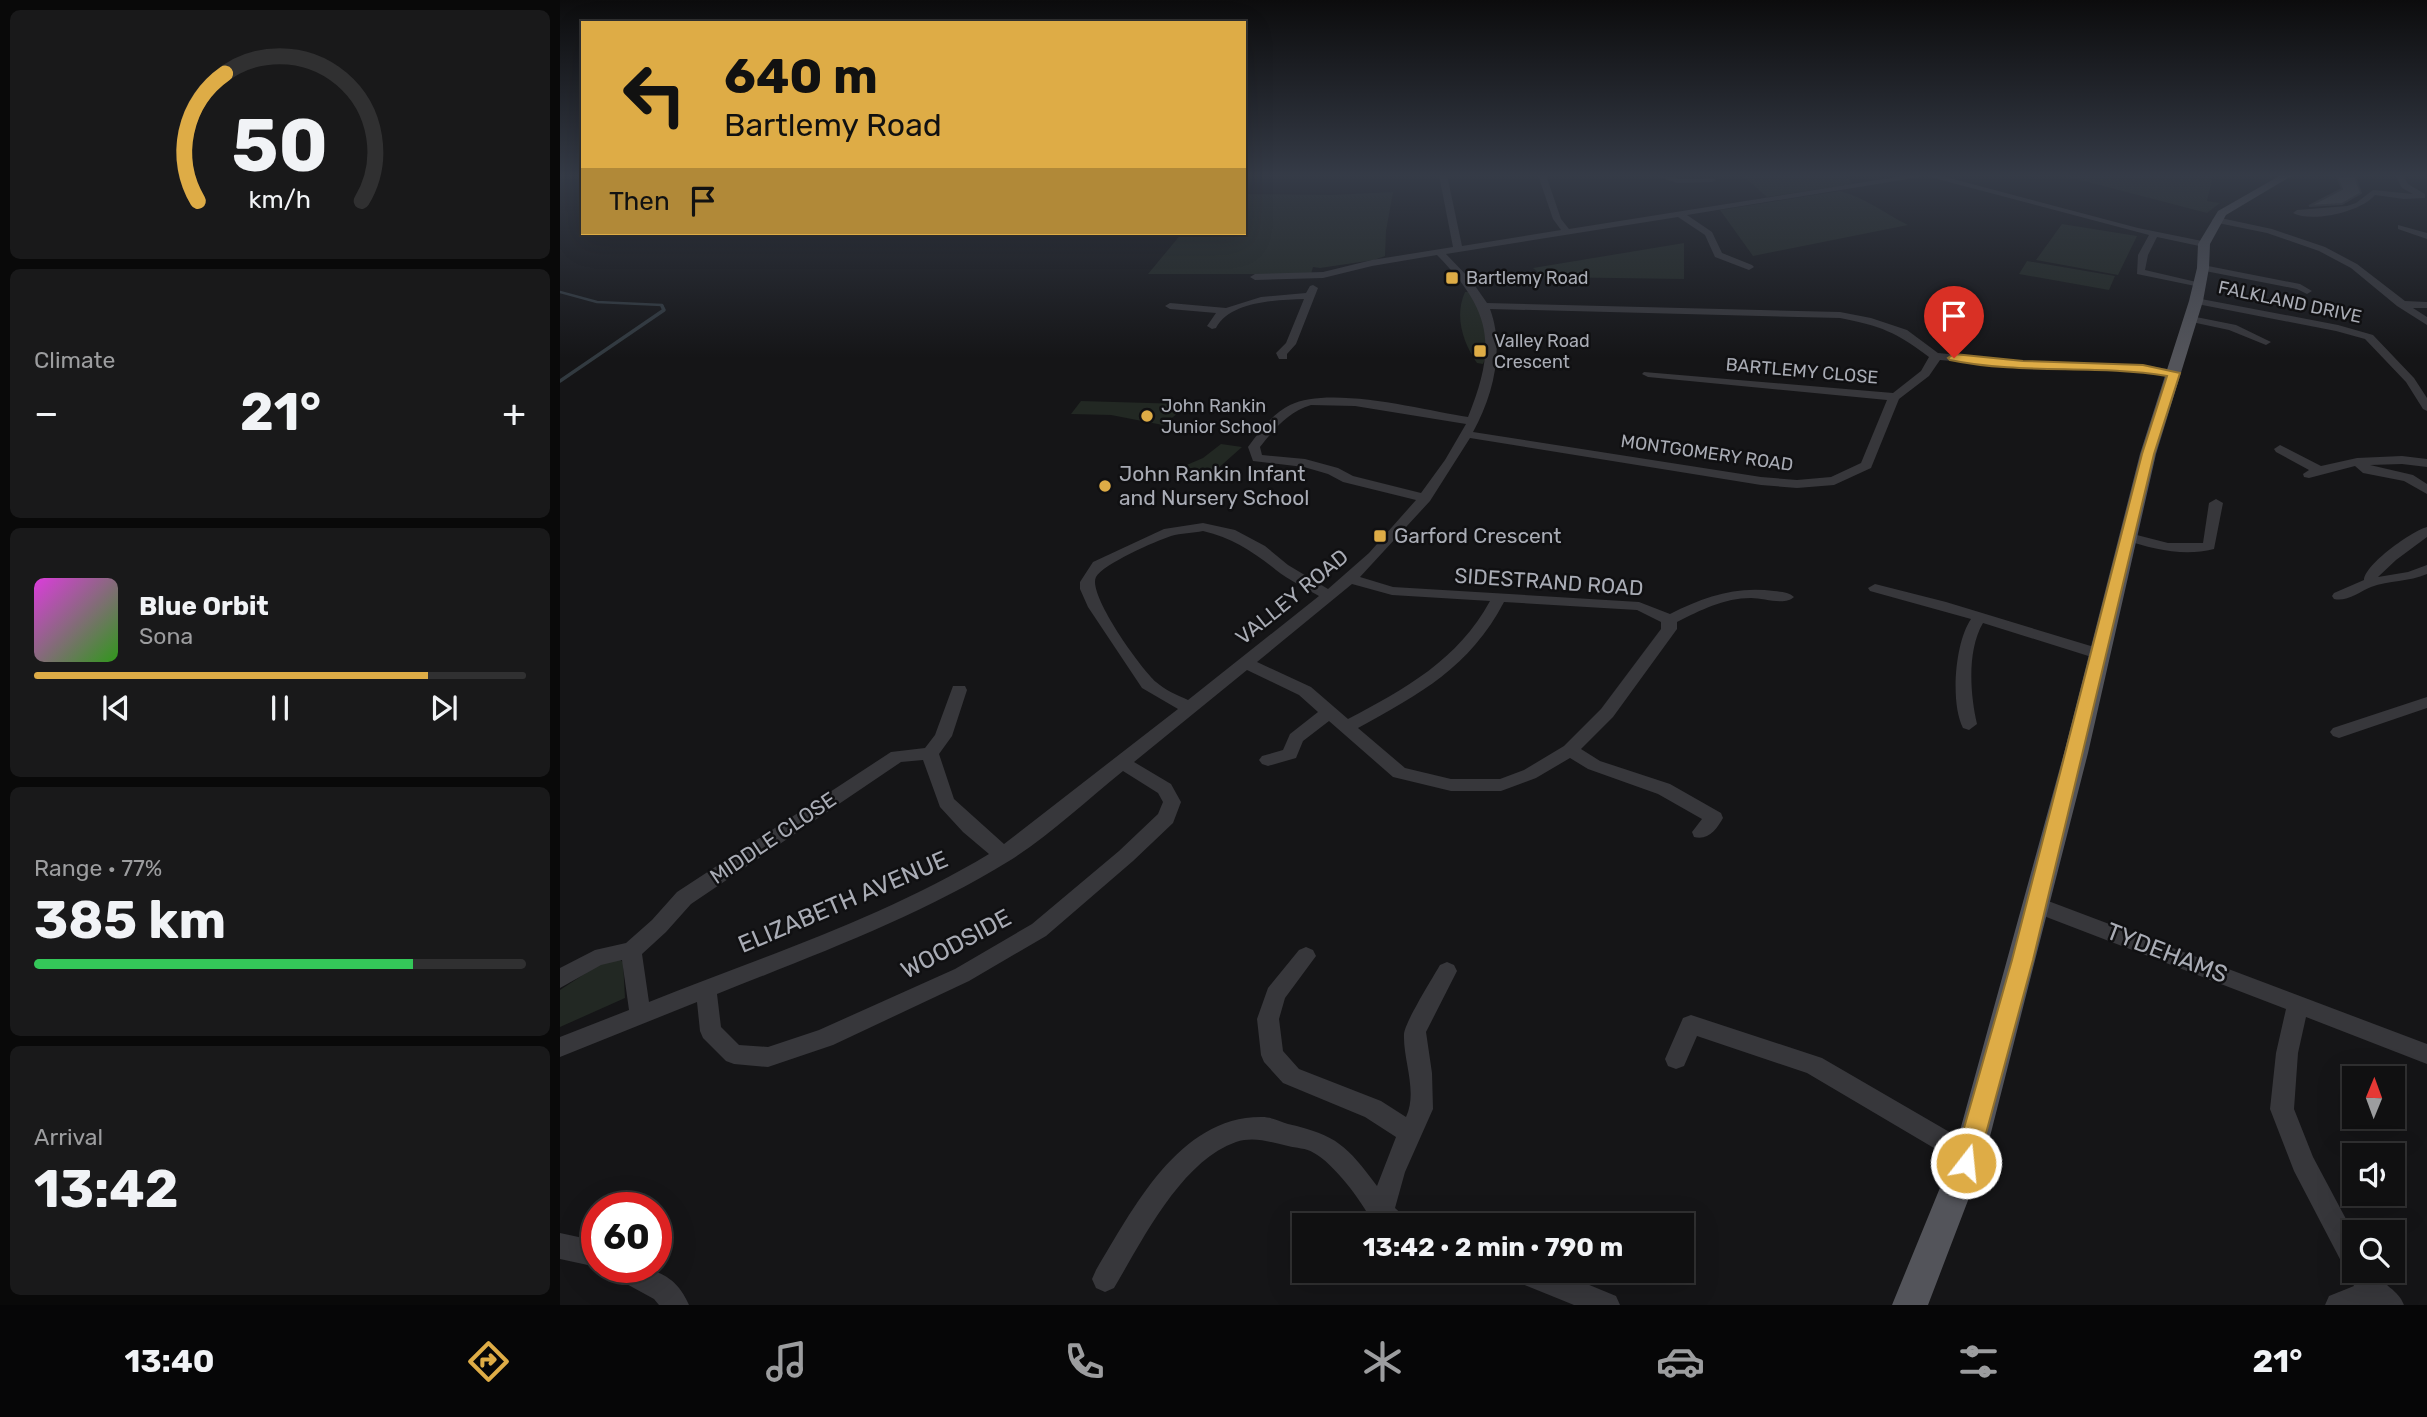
<!DOCTYPE html>
<html lang="en">
<head>
<meta charset="utf-8">
<style>
  :root { --surface:#101011; --page:#19191a; --text:#f1f3f6; --muted:#9c9d9f; --line:#303031; --accent:#deac46 }
  body { margin:0; font-family:Rubik,sans-serif; background:var(--page); color:var(--text); height:100vh; display:flex; flex-direction:column; font-size:26px; white-space:nowrap }
  * { box-sizing:border-box; margin:0 }
  p { font-size:23px; color:var(--muted) }
  .icon { flex:none; width:38px; height:38px; fill:none; stroke:currentColor; stroke-width:2; stroke-linecap:round; stroke-linejoin:round }
  .map { position:relative; flex:1; overflow:hidden }
  .drawer { display:flex; flex-direction:column; gap:10px; padding:10px; background:#090909; width:560px }
  .drawer>* { flex:none }
  .top-card { position:absolute; left:21px; top:21px; width:665px; height:214px; border-radius:0px; box-shadow:0 7px 28px #0002,0 0 0 2px var(--line); background:#deac46; color:#111; overflow:hidden }
  .needle { width:46px; rotate:1deg }
  .fabs { position:absolute; left:1782px; top:1066px; display:grid; gap:14px }
  .fabs a { display:grid; place-items:center; width:63px; height:63px; border-radius:0px; background:var(--surface); box-shadow:0 7px 28px #0002,0 0 0 2px var(--line); font-size:35px }
  .speed { position:absolute; left:21px; top:1192px; display:flex; gap:14px; font-size:35px; font-weight:700; text-align:center }
  .speed>* { display:grid; place-content:center; width:91px; height:91px; border-radius:50%; background:var(--surface); box-shadow:0 7px 28px #0002,0 0 0 2px var(--line); line-height:1 }
  .speed .limit { border:10px solid #d22; background:#fff; color:#111 }
  .pin { position:absolute; display:grid; place-items:center; width:60px; height:60px; color:#fff; margin:-72px -30px; border-radius:50% 50% 50% 0; rotate:-45deg; box-shadow:0 0 7px #0007 }
  .pin .icon { rotate:45deg }
  .me { position:absolute; width:77px; margin:-38px; rotate:16deg; stroke-linejoin:round; filter:drop-shadow(0 0 5px #0008) }
  .turn { display:flex; align-items:center; gap:24px; height:147px; padding:0 28px; font-size:32px }
  .turn .icon { width:91px; height:91px; stroke-width:2.5 }
  .turn b { display:block; font-size:49px; line-height:60px }
  .then { display:flex; align-items:center; height:66px; padding:0 28px; background:#0003; gap:14px; font-size:26px }
  .big { font-size:52px; font-weight:700; line-height:1.1 }
  .drawer .widget { flex:1; display:flex; flex-direction:column; justify-content:center; gap:10px; min-width:0; padding:0 24px; border-radius:10px; background:var(--page) }
  .drawer .dial { align-items:center; gap:0 }
  .dial svg { height:182px; overflow:visible; fill:none; stroke:var(--line); stroke-width:7; stroke-linecap:round; text-anchor:middle }
  .dial text { fill:var(--text); stroke:none }
  .song { display:flex; align-items:center; gap:21px }
  .cover { width:84px; height:84px; border-radius:10px; background:linear-gradient(135deg,hsl(300 70% 55%),hsl(110 70% 35%)) }
  .played { height:7px; border-radius:4px; background:linear-gradient(90deg,var(--accent) 80%,var(--line) 80%) }
  .keys { display:flex; justify-content:space-around; direction:ltr }
  .heat { display:flex; justify-content:space-between; align-items:center; font-size:38px; direction:ltr }
  .charge { height:10px; border-radius:5px; background:linear-gradient(90deg,#34c759 77%,var(--line) 0) }
  .trip { position:absolute; left:732px; top:1213px; width:402px; height:70px; border-radius:0px; background:var(--surface); box-shadow:0 7px 28px #0002,0 0 0 2px var(--line); font-weight:700; line-height:70px; text-align:center }
  .tabs { display:flex; height:112px; justify-content:space-around; align-items:center; background:#060607; color:var(--muted) }
  .tabs .icon { width:49px; height:49px }
  .tabs .current { color:var(--accent) }
  .tabs b { font-size:32px; color:var(--text) }
  main { display:flex; flex:1; min-height:0 }
  .map>svg:first-child { display:block }
  .green { fill:#222823 }
  .lines { fill:none; stroke-linecap:round; stroke-linejoin:round }
  .stream-far1 { stroke:#323a40; stroke-width:2.5 }
  .stream { stroke:#323a40; stroke-width:3.5 }
  .building { fill:#47484c; stroke:#302f33; stroke-width:2 }
  .minor { fill:#37373b; fill-rule:evenodd }
  .major { fill:#53545a; fill-rule:evenodd }
  .route { fill:#deac46; stroke:#90702e; stroke-width:2 }
  .poi-dot { fill:#deac46; stroke:#101012; stroke-width:2.5 }
  .labels { text-anchor:middle; stroke-width:5; stroke-linejoin:round; paint-order:stroke }
  .far-poi-label { font-size:18px; fill:#a9acb5; stroke:#101012; text-anchor:start }
  .far-street-label { font-size:18px; fill:#a9acb5; stroke:#101012 }
  .poi-label { font-size:21px; fill:#a9acb5; stroke:#101012; text-anchor:start }
  .street-label { font-size:21px; fill:#a9acb5; stroke:#101012 }
  .near-street-label { font-size:24px; fill:#a9acb5; stroke:#101012 }
</style>
</head>
<body>
<main>
<section class="drawer">
<div class="widget dial"><svg viewBox="0 0 100 80">
<path d="M14 69A42 42 0 1 1 86 69"/>
<path d="M14 69A42 42 0 0 1 26 13" stroke="#deac46"/>
<text x="50" y="56" font-size="32" font-weight="700">50</text>
<text x="50" y="72" font-size="11">km/h</text>
</svg></div>
<div class="widget"><p>Climate</p>
<div class="heat"><a>−</a><b class="big">21°</b><a>+</a></div>
</div>
<div class="widget">
<div class="song"><i class="cover"></i><div><b>Blue Orbit</b><p>Sona</p></div></div>
<div class="played"></div>
<div class="keys"><svg class="icon" aria-label="previous" viewBox="0 0 24 24"><path d="M18 5L8 12l10 7zM5 5v14"/></svg><svg class="icon" aria-label="pause" viewBox="0 0 24 24"><path d="M8 5v14M16 5v14"/></svg><svg class="icon" aria-label="next" viewBox="0 0 24 24"><path d="M6 5l10 7-10 7zM19 5v14"/></svg></div>
</div>
<div class="widget"><p>Range · 77%</p><b class="big">385 km</b><div class="charge"></div></div>
<div class="widget"><p>Arrival</p><b class="big">13:42</b></div>
</section>
<div class="map">
<svg width="1867" height="1305" viewBox="0 0 1867 1305">
  <rect width="100%" height="100%" fill="#151517"/>
  <path class="green" d="M1182,175H1289L1287,177L1293,184L1207,197Z
    M1501,175H1653L1647,201L1660,203L1647,213Z
    M1280,191C1304,197 1326,214 1348,225L1193,256L1160,210Z
    M833,192L826,231L825,256L814,260L760,268L753,267L751,274H588L622,233H684V194L772,195Z
    M1502,224L1577,236L1558,275L1476,260Z
    M1124,243V279L984,277L973,268Z
    M1467,261L1555,276L1549,290L1459,274Z
    M910,292C921,312 934,343 923,364L917,363C903,343 894,316 905,292Z
    M521,401L623,404L628,405L603,425L551,415L511,414Z
    M661,444L682,447L655,471L622,467L643,458Z
    M59,959L63,962L65,998L0,1027V990L26,973L23,969Z"/>
  <g class="lines">
    <path class="stream-far1" d="M0,292L37,302L102,305L103,308"/>
    <path class="stream" d="M0,381L104,310L102,306"/>
  </g>
  <path class="building" d="M1777,176L1795,177L1801,193L1782,204L1749,206L1782,189Z"/>
  <g class="lines">
    <path class="minor" d="M879,175H887L902,246L1001,230L993,219L978,175H986L1001,219L1009,229L1349,175H1378L1578,228L1647,242V246L1644,247L1597,237L1588,255L1585,270L1645,284L1640,287L1577,274L1578,255L1589,235L1366,176L1127,215L1152,232L1162,253L1192,265L1194,267L1189,270L1155,257L1145,235L1118,217L886,254L911,280L927,303L1280,312L1311,318L1347,330L1378,353L1463,361L1583,365L1614,370L1620,373L1614,376L1583,371L1463,367L1380,360L1369,376L1339,399L1311,468L1274,485L1237,488L1201,485L910,438L870,501L800,577L833,587L1079,602L1110,614C1144,597 1175,586 1214,591C1222,592 1229,592 1234,597C1225,606 1204,598 1191,598C1164,598 1141,610 1117,622V629L1053,717L1021,749L1040,761L1110,784L1161,813L1163,818C1157,829 1148,841 1134,837L1132,832L1142,819L1098,794L1028,769L1010,758L976,778L941,791H891L833,777L769,721L743,741L736,758L708,766L702,764L699,760L702,756L723,750L730,734L758,712L739,695L687,670L574,762L611,784L621,802L613,823L573,861L486,936L409,981L273,1045L208,1067L174,1064L166,1061L143,1038L140,1031L137,1002L0,1057V1037L69,1010L62,960L41,965L0,988V968L35,950L66,943L92,920L117,892L331,752L365,748L375,735L393,686H405L407,690L392,736L379,754L394,799L444,844L618,709L582,688L528,607L520,589V582L533,562L604,529L643,523L675,530L705,546L728,565L768,589L809,553L856,500L783,482L768,474L744,467L693,461L688,447C699,432 713,413 730,405C770,385 864,410 908,417C937,345 932,311 877,255L812,266L763,278L695,280L690,277L695,274L763,272L812,260L893,247ZM930,309L1280,318C1321,326 1336,332 1369,357L1361,371L1333,393L1084,372L1082,374L1088,377L1327,400L1301,463L1271,477L1237,480L1201,477L913,432C933,396 945,349 930,309ZM751,405L795,406L906,424L885,460L861,493L793,476L778,468L745,459L702,455L700,447C714,429 728,412 751,405ZM643,531C673,538 692,551 716,570C729,580 745,588 759,596L628,700C617,695 605,690 596,682C581,669 527,594 536,577C543,564 596,541 611,536C621,533 633,533 643,531ZM792,584L832,595L930,601C898,660 845,689 788,719L751,687L697,662ZM944,602L1077,610L1101,622V629L1041,709L1004,746L964,770L940,779H891L845,768L798,728C860,694 910,667 944,602ZM363,760L380,807L403,832L429,854C323,918 202,957 89,1002L82,954L106,932L131,904L341,762ZM563,771L598,793L603,802L598,814L559,851L472,924L395,969L259,1030L208,1047L179,1045L161,1027L157,994C257,954 358,917 449,861C489,836 526,801 563,771Z
      M1094,175L1124,179L1152,178L1156,180L1152,182L1117,183Z
      M1835,175H1843L1848,184L1865,194V198L1844,199L1815,195C1801,212 1752,223 1733,213L1737,210L1787,206L1796,203L1813,190L1853,194L1842,188Z
      M1656,217L1712,229L1765,247L1797,264L1845,301L1867,302V308H1853L1867,317V325L1837,306L1791,268L1759,251L1707,233L1653,222L1652,220Z
      M1838,225L1867,233V239L1838,229Z
      M1643,265L1740,284L1752,291L1747,294L1737,289L1640,270V266Z
      M753,285L758,288L736,344L727,354V359H719L716,353L726,343L744,299C716,300 670,301 656,328L652,329L647,326L656,313L610,309L605,306L610,303L666,308L701,297L746,293L750,286Z
      M1636,298L1778,325L1813,335L1854,378L1867,398V411L1863,409L1846,382L1805,339L1776,331L1632,303L1631,301Z
      M1631,316L1676,325L1711,342L1706,345L1669,330L1627,321L1626,319Z
      M1720,445L1761,466L1797,458L1842,456L1867,459V467L1842,464L1810,465L1853,475L1867,484V494L1844,481L1803,473L1795,466L1749,478L1744,477L1743,474L1749,470L1716,452L1714,449Z
      M1656,499L1663,503L1654,549C1623,557 1594,549 1564,540L1562,537L1569,533L1608,543H1643L1649,503Z
      M1867,527V537L1836,560L1818,577L1848,572L1867,565V574C1849,582 1829,580 1811,587C1799,592 1787,602 1774,599L1772,596L1774,593L1804,580C1805,564 1852,531 1867,527Z
      M1315,584L1386,602L1544,650L1546,654L1538,659L1423,623C1407,650 1410,694 1417,724L1409,730L1403,728C1390,703 1395,642 1411,619L1310,591L1308,588Z
      M1867,697V708L1779,738L1773,736L1770,732L1773,728Z
      M1475,896L1867,1044V1064L1746,1017L1738,1053L1734,1109L1753,1157L1794,1234V1270H1814C1824,1287 1838,1289 1844,1305H1765L1769,1296L1794,1286L1734,1171L1710,1109L1716,1053L1726,1009L1468,910L1465,904L1468,898Z
      M746,947L753,950L756,956L725,998L719,1019L723,1051L739,1069L821,1101L846,1117C858,1091 843,1061 844,1034C845,1022 872,979 880,965L887,962L894,965L897,971L866,1032L872,1073L873,1109L845,1172L835,1208L844,1216L848,1225H817L812,1222C803,1202 773,1163 754,1153C746,1148 736,1148 728,1146C710,1142 694,1136 676,1142C621,1161 582,1241 554,1288L545,1292L536,1288L532,1279L536,1270C573,1209 619,1116 702,1117C711,1117 719,1121 728,1124C777,1135 787,1146 817,1186L836,1137L805,1117L723,1083L704,1062L701,1055L697,1019L708,988L739,950Z
      M1131,1015L1262,1058L1417,1148L1421,1156L1417,1164L1409,1167L1401,1164L1247,1073L1137,1036L1124,1066L1116,1069L1108,1066L1105,1059L1123,1018Z
      M0,1233L37,1241V1267L0,1259Z
      M48,1267C83,1267 113,1267 129,1305H99L94,1299L52,1276Z
      M946,1270H993L1056,1296L1060,1305H1014L950,1279Z"/>
    <path class="major" d="M1721,175H1733L1666,215L1650,244L1649,268L1643,301L1596,454L1528,753L1425,1156L1368,1305H1332L1393,1156L1504,753L1580,454L1629,301L1637,268L1638,244L1658,211Z"/>
  </g>
  <linearGradient id="sky" x2="0" y2="1"><stop stop-color="#0c0c0d"/><stop offset="0.49" stop-color="#353b47"/><stop offset="1" stop-color="#353b47" stop-opacity="0"/></linearGradient>
  <rect width="1867" height="358" fill="url(#sky)"/>
  <path class="route" d="M1394,354L1463,361L1583,365L1620,373L1594,454L1473,960L1418,1163L1415,1172L1406,1175L1398,1172L1394,1163L1452,960L1582,454L1607,376C1536,364 1461,375 1390,360L1388,358Z"/>
  <g class="poi-dot">
    <rect x="885" y="271" width="14" height="14" rx="3.5"/>
    <rect x="913" y="344" width="14" height="14" rx="3.5"/>
    <circle cx="587" cy="416" r="7"/>
    <circle cx="545" cy="486" r="7"/>
    <rect x="813" y="529" width="14" height="14" rx="3.5"/>
  </g>
  <g class="labels">
    <g class="far-poi-label">
      <text x="906" y="284">Bartlemy Road</text>
      <text x="934" y="347">Valley Road<tspan x="934" dy="21">Crescent</tspan></text>
      <text x="601" y="412">John Rankin<tspan x="601" dy="21">Junior School</tspan></text>
    </g>
    <g class="far-street-label">
      <text transform="translate(1730 302) rotate(12)" y="6">FALKLAND DRIVE</text>
      <text transform="translate(1242 371) rotate(5)" y="6">BARTLEMY CLOSE</text>
      <text transform="translate(1147 453) rotate(8)" y="6">MONTGOMERY ROAD</text>
    </g>
    <g class="poi-label">
      <text x="559" y="481">John Rankin Infant<tspan x="559" dy="24">and Nursery School</tspan></text>
      <text x="834" y="543">Garford Crescent</text>
    </g>
    <g class="street-label">
      <text transform="translate(989 582) rotate(4)" y="7">SIDESTRAND ROAD</text>
      <text transform="translate(732 597) rotate(-39)" y="7">VALLEY ROAD</text>
      <text transform="translate(213 838) rotate(-34)" y="7">MIDDLE CLOSE</text>
    </g>
    <g class="near-street-label">
      <text transform="translate(283 902) rotate(-23)" y="8">ELIZABETH AVENUE</text>
      <text transform="translate(396 944) rotate(-28)" y="8">WOODSIDE</text>
      <text transform="translate(1607 953) rotate(21)" y="8">TYDEHAMS</text>
    </g>
  </g>
</svg>
<div class="fabs">
<a><svg class="needle" viewBox="-14 -14 28 28"><path d="M0-13l5 13h-10z" fill="#e53935"/><path d="M0 13l5-13h-10z" fill="#9c9d9f"/></svg></a>
<a><svg class="icon" aria-label="sound" viewBox="0 0 24 24"><path d="M4 9h4l5-4v14l-5-4H4zM17 9q2 3 0 6"/></svg></a>
<a><svg class="icon" aria-label="search" viewBox="0 0 24 24"><circle cx="10" cy="10" r="6"/><path d="M15 15l6 6"/></svg></a>
</div>
<div class="speed"><div class="limit">60</div></div>
<div class="pin" style="left:1394px;top:358px;background:#d93025"><svg class="icon" aria-label="arrive" viewBox="0 0 24 24"><path d="M6 21V4h12l-3 4 3 4H6"/></svg></div>
<svg class="me" style="left:1406px;top:1163px" viewBox="-20 -20 40 40"><circle r="17" fill="#deac46" stroke="#fff" stroke-width="3"/><path d="M0-11L8 9 0 5-8 9z" fill="#fff"/></svg>
<div class="trip">13:42 · 2 min · 790 m</div>
<div class="top-card">
<div class="turn"><svg class="icon" aria-label="left" viewBox="0 0 24 24"><path d="M17 20v-9H6M10 6l-5 5 5 5"/></svg><div><b>640 m</b>Bartlemy Road</div></div>
<div class="then">Then<svg class="icon" aria-label="arrive" viewBox="0 0 24 24"><path d="M6 21V4h12l-3 4 3 4H6"/></svg></div>
</div>
</div>
</main>
<nav class="tabs">
<b>13:40</b>
<svg class="icon current" aria-label="directions" viewBox="0 0 24 24"><path d="M12 3l9 9-9 9-9-9zM9 14v-3h6M13 9l2 2-2 2"/></svg>
<svg class="icon" aria-label="music" viewBox="0 0 24 24"><path d="M9 18V5l10-2v13"/><circle cx="6" cy="18" r="3"/><circle cx="16" cy="16" r="3"/></svg>
<svg class="icon" aria-label="phone" viewBox="0 0 24 24"><path d="M5 4h4l2 5-3 2q2 4 5 5l2-3 5 2v4C11 20 4 13 5 4z"/></svg>
<svg class="icon" aria-label="climate" viewBox="0 0 24 24"><path d="M12 3v18M4 7l16 10M4 17L20 7"/></svg>
<svg class="icon" aria-label="car" viewBox="0 0 24 24"><path d="M5 17H2v-5l4-1 3-4h7l3 4 3 1v5h-3M9 17h6M6 11h13"/><circle cx="7" cy="17" r="2"/><circle cx="17" cy="17" r="2"/></svg>
<svg class="icon" aria-label="filters" viewBox="0 0 24 24"><path d="M4 7h16M4 17h16"/><circle cx="9" cy="7" r="2"/><circle cx="15" cy="17" r="2"/></svg>
<b>21°</b>
</nav>
</body>
</html>
